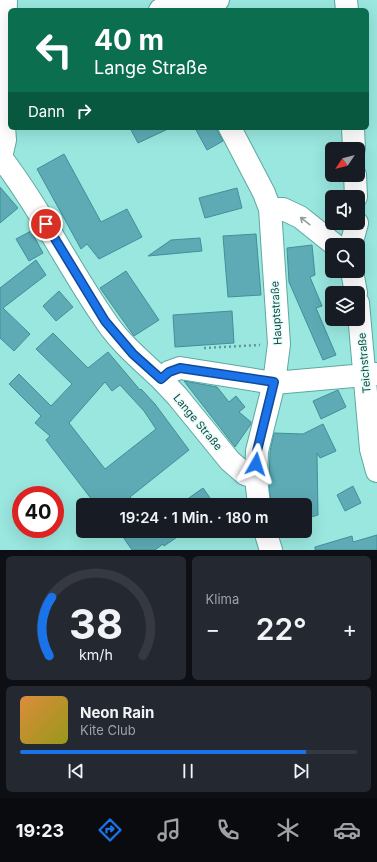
<!DOCTYPE html>
<html lang="de">
<head>
<meta charset="utf-8">
<style>
  :root { --surface:#171b24; --page:#242831; --text:#f1f3f6; --muted:#9ea1a6; --line:#363941; --accent:#1a73e8 }
  body { margin:0; font-family:Inter,sans-serif; background:var(--page); color:var(--text); height:100vh; display:flex; flex-direction:column; font-size:15px; white-space:nowrap }
  * { box-sizing:border-box; margin:0 }
  p { font-size:13px; color:var(--muted) }
  .icon { flex:none; width:22px; height:22px; fill:none; stroke:currentColor; stroke-width:2; stroke-linecap:round; stroke-linejoin:round }
  .map { position:relative; height:550px; overflow:hidden }
  .sheet { display:flex; flex-direction:column; gap:6px; padding:6px; background:#0d0f14; flex:1 }
  .sheet>* { flex:none }
  .hud { position:absolute; left:8px; top:8px; width:361px; height:122px; border-radius:6px; box-shadow:0 4px 16px #0002; background:#0b6e4f; color:#fff; overflow:hidden }
  .needle { width:26px; rotate:235deg }
  .controls { position:absolute; left:325px; top:142px; display:grid; gap:8px }
  .controls a { display:grid; place-items:center; width:40px; height:40px; border-radius:6px; background:var(--surface); box-shadow:0 4px 16px #0002; font-size:20px }
  .speed { position:absolute; left:12px; top:486px; display:flex; gap:8px; font-size:20px; font-weight:700; text-align:center }
  .speed>* { display:grid; place-content:center; width:52px; height:52px; border-radius:50%; background:var(--surface); box-shadow:0 4px 16px #0002; line-height:1 }
  .speed .limit { border:6px solid #d22; background:#fff; color:#111 }
  .pin { position:absolute; display:grid; place-items:center; width:34px; height:34px; color:#fff; margin:-17px; border:2px solid #fff; border-radius:50%; box-shadow:0 1px 4px #0007 }
  .me { position:absolute; width:44px; margin:-22px; rotate:6deg; stroke-linejoin:round; filter:drop-shadow(0 0 3px #0008) }
  .turn { display:flex; align-items:center; gap:14px; height:84px; padding:0 20px; font-size:18px }
  .turn .icon { width:52px; height:52px; stroke-width:2.5 }
  .turn b { display:block; font-size:28px; line-height:34px }
  .then { display:flex; align-items:center; height:38px; padding:0 20px; background:#0003; gap:8px; font-size:15px }
  .big { font-size:30px; font-weight:600; line-height:1.1 }
  .sheet .tile { flex:1; display:flex; flex-direction:column; justify-content:center; gap:6px; min-width:0; padding:0 14px; border-radius:6px; background:var(--page) }
  .sheet .dial { align-items:center; gap:0 }
  .dial svg { height:104px; overflow:visible; fill:none; stroke:var(--line); stroke-width:7; stroke-linecap:round; text-anchor:middle }
  .dial text { fill:var(--text); stroke:none }
  .song { display:flex; align-items:center; gap:12px }
  .cover { width:48px; height:48px; border-radius:6px; background:linear-gradient(135deg,hsl(30 70% 55%),hsl(60 70% 35%)) }
  .played { height:4px; border-radius:2px; background:linear-gradient(90deg,var(--accent) 85%,var(--line) 85%) }
  .keys { display:flex; justify-content:space-around; direction:ltr }
  .heat { display:flex; justify-content:space-between; align-items:center; font-size:22px; direction:ltr }
  .sheet .tiles { flex:1; display:grid; gap:6px; grid-template-columns:1fr 1fr }
  .tile:last-child { grid-column:span 2 }
  .trip { position:absolute; left:76px; top:498px; width:236px; height:40px; border-radius:6px; background:var(--surface); box-shadow:0 4px 16px #0002; font-weight:600; line-height:40px; text-align:center }
  .menu { display:flex; height:64px; justify-content:space-around; align-items:center; background:#090b0e; color:var(--muted) }
  .menu .icon { width:28px; height:28px }
  .menu .selected { color:var(--accent) }
  .menu b { font-size:18px; color:var(--text) }
  .map>svg:first-child { display:block }
  .building { fill:#5eabb5; stroke:#418f9a; fill-rule:evenodd }
  .lines { fill:none; stroke-linecap:round; stroke-linejoin:round }
  .minor-casing { stroke:#5ca9a1; stroke-width:24 }
  .path { stroke:#609893; stroke-width:2.5; stroke-dasharray:2 3; stroke-linecap:butt }
  .minor { stroke:#fff; stroke-width:22 }
  .oneway { stroke:#8f9f9e }
  .route-casing { stroke:#114b97; stroke-width:10 }
  .route { stroke:#1a73e8; stroke-width:7 }
  .labels { text-anchor:middle; stroke-width:3; stroke-linejoin:round; paint-order:stroke }
  .street-label { font-size:11px; fill:#1f3f3c; stroke:#e1fffb }
</style>
</head>
<body>
<div class="map">
<svg width="377" height="550" viewBox="0 0 377 550">
  <rect width="100%" height="100%" fill="#99e7df"/>
  <path class="building" d="M130,128H170L138,143Z
    M195,128H216L223,141L207,150Z
    M64,154L101,222L127,209L142,237L99,259L87,244L81,249L37,169Z
    M0,187L18,208L0,223Z
    M237,188L242,208L205,218L199,198Z
    M31,231L43,253L29,261L16,239Z
    M256,234L261,295L228,297L223,236Z
    M200,238L202,251L148,256L171,240Z
    M312,245L315,275L310,277L322,306L316,308L336,355L323,360L289,282L287,248Z
    M36,260L46,275L3,308L30,334L14,351L0,338V288Z
    M126,271L159,320L134,336L100,288Z
    M59,291L73,307L56,321L43,306Z
    M232,311L234,343L175,347L173,315Z
    M53,333L88,368L108,352L140,390L141,389L155,404L189,450L130,497L136,505H96L46,440L50,436L35,423L41,416L9,384L19,374L51,406L72,384L36,349ZM105,382L112,391L120,385L144,411L156,429L105,469L69,423Z
    M184,381L217,387L229,402L236,396L245,407L239,412L251,422V424L235,447Z
    M338,390L346,407L321,419L313,401Z
    M323,424L336,451L320,458L317,453L318,515L305,519V505H271L269,485L270,452L274,433L303,434Z
    M353,486L361,503L345,511L337,495Z
    M203,488L215,505H179Z
    M119,531H186L164,546L163,544L155,550H132Z
    M377,535V550H315V547L352,536L353,542Z"/>
  <g class="lines">
    <defs>
      <path id="minor" d="M346,0L347,10
        M160,10L181,1L218,0
        M230,128L264,193L270,209L279,344L274,383L257,451L256,478L259,505
        M353,128L354,149
        M0,156C40,208 68,267 105,320C120,343 141,360 161,379L169,372L180,368L274,383L377,374
        M1,157L5,140L3,113L6,0
        M355,175L356,197
        M270,209H283L300,217L335,245
        M351,245L357,223
        M352,271L356,293
        M358,303L371,449L377,471
        M161,379L177,396L230,461L245,474L256,478
        M265,531L271,550"/>
    </defs>
    <use href="#minor" class="minor-casing"/>
    <path class="path" d="M204,348L260,345"/>
    <use href="#minor" class="minor"/>
  </g>
  <defs><path id="oneway-shaft" d="M-6 0H5M1.5-3L5.5 0L1.5 3" fill="none" stroke-width="1.6" stroke-linecap="round" stroke-linejoin="round"/></defs>
  <use class="oneway" href="#oneway-shaft" transform="translate(305 221) rotate(-142)"/>
  <g class="lines">
    <defs>
      <path id="route" d="M46,224L105,321L133,354L161,379L169,372L180,368L274,382L257,451L256,464"/>
    </defs>
    <use href="#route" class="route-casing"/>
    <use href="#route" class="route"/>
  </g>
  <g class="labels">
    <g class="street-label">
      <text transform="translate(276 313) rotate(-93)" y="4">Hauptstraße</text>
      <text transform="translate(364 363) rotate(-95)" y="4">Teichstraße</text>
      <text transform="translate(198 422) rotate(50)" y="4">Lange Straße</text>
    </g>
  </g>
</svg>
<div class="controls">
<a><svg class="needle" viewBox="-14 -14 28 28"><path d="M0-13l5 13h-10z" fill="#e53935"/><path d="M0 13l5-13h-10z" fill="#9ea1a6"/></svg></a>
<a><svg class="icon" aria-label="sound" viewBox="0 0 24 24"><path d="M4 9h4l5-4v14l-5-4H4zM17 9q2 3 0 6"/></svg></a>
<a><svg class="icon" aria-label="search" viewBox="0 0 24 24"><circle cx="10" cy="10" r="6"/><path d="M15 15l6 6"/></svg></a>
<a><svg class="icon" aria-label="layers" viewBox="0 0 24 24"><path d="M12 4l9 5-9 5-9-5zM3 14l9 5 9-5"/></svg></a>
</div>
<div class="speed"><div class="limit">40</div></div>
<div class="pin" style="left:46px;top:224px;background:#d93025"><svg class="icon" aria-label="arrive" viewBox="0 0 24 24"><path d="M6 21V4h12l-3 4 3 4H6"/></svg></div>
<svg class="me" style="left:256px;top:464px" viewBox="-20 -20 40 40"><path d="M0-17L14 15 0 8-14 15z" fill="#1a73e8" stroke="#fff" stroke-width="4"/></svg>
<div class="trip">19:24 · 1 Min. · 180 m</div>
<div class="hud">
<div class="turn"><svg class="icon" aria-label="left" viewBox="0 0 24 24"><path d="M17 20v-9H6M10 6l-5 5 5 5"/></svg><div><b>40 m</b>Lange Straße</div></div>
<div class="then">Dann<svg class="icon" aria-label="right" viewBox="0 0 24 24"><path d="M7 20v-9h11M14 6l5 5-5 5"/></svg></div>
</div>
</div>
<section class="sheet">
<div class="tiles">
<div class="tile dial"><svg viewBox="0 0 100 80">
<path d="M14 69A42 42 0 1 1 86 69"/>
<path d="M14 69A42 42 0 0 1 16 24" stroke="#1a73e8"/>
<text x="50" y="56" font-size="32" font-weight="700">38</text>
<text x="50" y="72" font-size="11">km/h</text>
</svg></div>
<div class="tile"><p>Klima</p>
<div class="heat"><a>−</a><b class="big">22°</b><a>+</a></div>
</div>
<div class="tile">
<div class="song"><i class="cover"></i><div><b>Neon Rain</b><p>Kite Club</p></div></div>
<div class="played"></div>
<div class="keys"><svg class="icon" aria-label="previous" viewBox="0 0 24 24"><path d="M18 5L8 12l10 7zM5 5v14"/></svg><svg class="icon" aria-label="pause" viewBox="0 0 24 24"><path d="M8 5v14M16 5v14"/></svg><svg class="icon" aria-label="next" viewBox="0 0 24 24"><path d="M6 5l10 7-10 7zM19 5v14"/></svg></div>
</div>
</div>
</section>
<nav class="menu">
<b>19:23</b>
<svg class="icon selected" aria-label="directions" viewBox="0 0 24 24"><path d="M12 3l9 9-9 9-9-9zM9 14v-3h6M13 9l2 2-2 2"/></svg>
<svg class="icon" aria-label="music" viewBox="0 0 24 24"><path d="M9 18V5l10-2v13"/><circle cx="6" cy="18" r="3"/><circle cx="16" cy="16" r="3"/></svg>
<svg class="icon" aria-label="phone" viewBox="0 0 24 24"><path d="M5 4h4l2 5-3 2q2 4 5 5l2-3 5 2v4C11 20 4 13 5 4z"/></svg>
<svg class="icon" aria-label="climate" viewBox="0 0 24 24"><path d="M12 3v18M4 7l16 10M4 17L20 7"/></svg>
<svg class="icon" aria-label="car" viewBox="0 0 24 24"><path d="M5 17H2v-5l4-1 3-4h7l3 4 3 1v5h-3M9 17h6M6 11h13"/><circle cx="7" cy="17" r="2"/><circle cx="17" cy="17" r="2"/></svg>
</nav>
</body>
</html>
